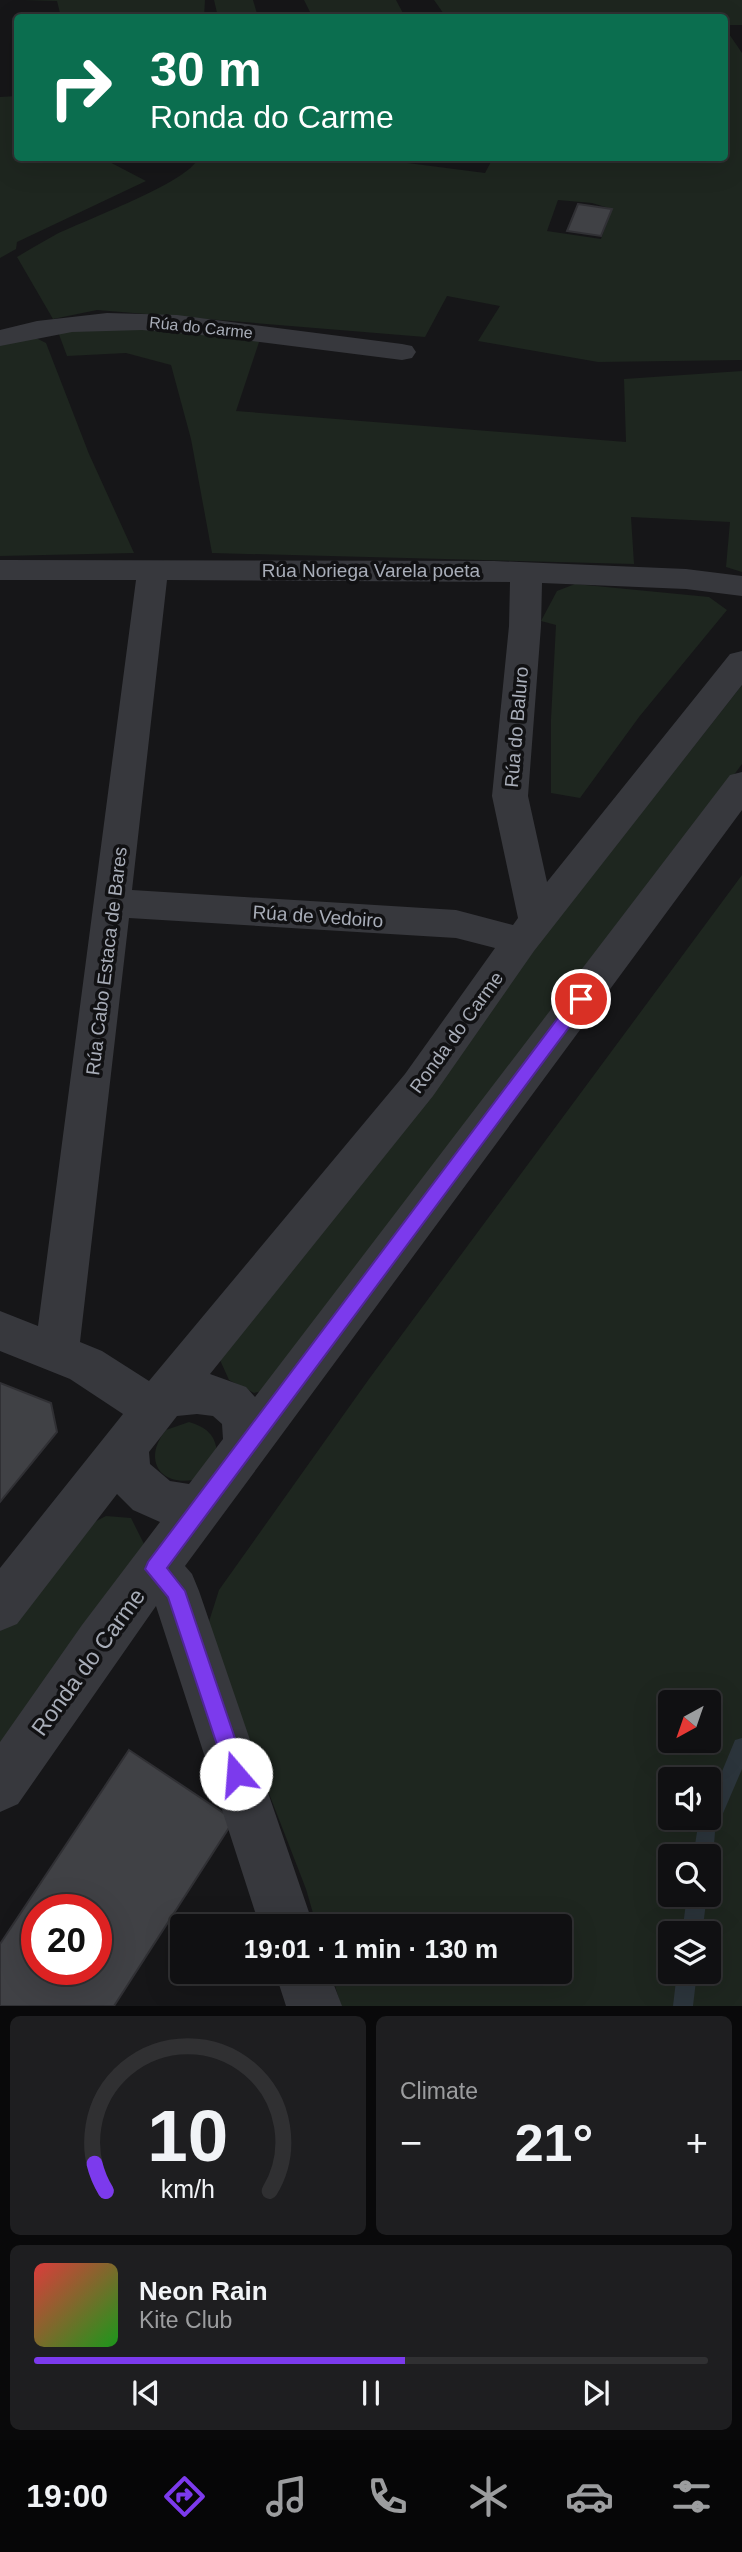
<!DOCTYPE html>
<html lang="en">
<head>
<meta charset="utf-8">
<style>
  :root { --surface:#101012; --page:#1e1e20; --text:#f1f3f6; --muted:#9c9d9f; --line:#303032; --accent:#7c3aed }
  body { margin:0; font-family:Arial,sans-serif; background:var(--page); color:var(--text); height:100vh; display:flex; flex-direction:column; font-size:26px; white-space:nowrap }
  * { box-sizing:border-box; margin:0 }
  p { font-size:23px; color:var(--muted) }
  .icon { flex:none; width:38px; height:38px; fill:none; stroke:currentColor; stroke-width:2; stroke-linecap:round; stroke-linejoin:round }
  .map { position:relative; height:2006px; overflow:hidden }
  .panel { display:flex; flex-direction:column; gap:10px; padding:10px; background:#09090a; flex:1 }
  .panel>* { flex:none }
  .banner { position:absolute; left:14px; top:14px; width:714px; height:147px; border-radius:7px; box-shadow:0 7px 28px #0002,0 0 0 2px var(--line); background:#0b6e4f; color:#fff; overflow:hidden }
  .needle { width:46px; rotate:220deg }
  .controls { position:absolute; left:658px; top:1690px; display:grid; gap:14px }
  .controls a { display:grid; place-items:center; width:63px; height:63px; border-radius:7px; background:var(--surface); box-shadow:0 7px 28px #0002,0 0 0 2px var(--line); font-size:35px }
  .speed { position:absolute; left:21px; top:1894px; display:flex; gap:14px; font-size:35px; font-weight:700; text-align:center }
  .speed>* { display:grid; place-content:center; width:91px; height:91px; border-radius:50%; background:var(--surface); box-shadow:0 7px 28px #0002,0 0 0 2px var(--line); line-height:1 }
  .speed .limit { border:10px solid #d22; background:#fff; color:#111 }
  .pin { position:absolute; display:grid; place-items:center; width:60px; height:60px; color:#fff; margin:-30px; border:4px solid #fff; border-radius:50%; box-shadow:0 2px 7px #0007 }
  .me { position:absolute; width:77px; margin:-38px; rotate:342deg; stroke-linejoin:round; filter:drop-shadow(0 0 5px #0008) }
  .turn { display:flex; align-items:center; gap:24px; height:147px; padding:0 21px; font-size:32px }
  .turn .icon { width:91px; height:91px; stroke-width:2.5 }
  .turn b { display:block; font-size:49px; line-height:60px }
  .big { font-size:52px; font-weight:800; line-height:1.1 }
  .panel .widget { flex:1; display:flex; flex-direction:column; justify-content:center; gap:10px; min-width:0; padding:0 24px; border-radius:10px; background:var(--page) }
  .panel .dial { align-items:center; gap:0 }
  .dial svg { height:182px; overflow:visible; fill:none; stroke:var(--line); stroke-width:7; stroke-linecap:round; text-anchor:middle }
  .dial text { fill:var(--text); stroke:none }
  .song { display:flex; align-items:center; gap:21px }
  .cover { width:84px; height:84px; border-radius:10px; background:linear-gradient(135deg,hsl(0 70% 55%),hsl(120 70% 35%)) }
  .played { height:7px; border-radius:4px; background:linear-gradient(90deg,var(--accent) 55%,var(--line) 55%) }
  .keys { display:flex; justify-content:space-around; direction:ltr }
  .heat { display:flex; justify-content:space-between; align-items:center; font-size:38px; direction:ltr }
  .panel .tiles { flex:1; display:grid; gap:10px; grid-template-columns:1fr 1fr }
  .widget:last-child { grid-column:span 2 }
  .trip { position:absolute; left:170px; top:1914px; width:402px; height:70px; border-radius:7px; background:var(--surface); box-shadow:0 7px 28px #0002,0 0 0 2px var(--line); font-weight:800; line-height:70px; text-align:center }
  .tab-bar { display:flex; height:112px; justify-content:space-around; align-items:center; background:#060607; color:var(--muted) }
  .tab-bar .icon { width:49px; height:49px }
  .tab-bar .selected { color:var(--accent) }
  .tab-bar b { font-size:32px; color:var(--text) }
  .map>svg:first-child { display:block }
  .green { fill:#1e261f; fill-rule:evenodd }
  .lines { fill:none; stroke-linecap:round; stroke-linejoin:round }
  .stream { fill:#2c353c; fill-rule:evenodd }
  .building { fill:#404145; stroke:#303034; stroke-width:2; fill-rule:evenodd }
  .minor { fill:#37383d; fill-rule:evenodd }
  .route { fill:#7c3aed; stroke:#51269a; stroke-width:2 }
  .labels { text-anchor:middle; stroke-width:7; stroke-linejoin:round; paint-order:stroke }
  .far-street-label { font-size:16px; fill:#a8adb8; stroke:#111113 }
  .street-label { font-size:19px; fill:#a8adb8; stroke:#111113 }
  .near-street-label { font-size:23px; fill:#a8adb8; stroke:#111113 }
</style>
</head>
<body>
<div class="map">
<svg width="742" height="2006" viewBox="0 0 742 2006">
  <rect width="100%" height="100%" fill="#161618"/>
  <path class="green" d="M23,0H205L204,18L61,17L57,1Z
    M214,0H253L258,17H218Z
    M304,0H396L405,17H302L310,12Z
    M434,0H742V25H725L729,19L724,18L446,17Z
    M725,28L742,53V360L598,362L478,341L500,306L447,296L425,337L97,310L53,319L17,257C29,250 42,242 55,235C82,221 190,182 198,158H369L485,173L493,158H724ZM558,200L592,203L612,209L601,239L547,231Z
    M17,96L18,158H102L146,181L17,242L16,249L0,258V97Z
    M117,325L260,339L236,411L626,442L624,379L742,371V572L726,567L730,522L631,517L634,564L212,553L191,439L171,365L126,353L67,356L57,329Z
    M32,336L46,343L89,454L134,553L0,556V344Z
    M575,584L709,597L727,610L639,717L580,798L551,793V719L556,625L541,621L557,591Z
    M742,685V764L287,1374L274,1388L254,1393L229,1380L220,1360L226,1341Z
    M742,875V2006H341L331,1972H560V1927H317L306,1889L206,1631L219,1590L369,1379ZM670,1703H709V1741H670ZM670,1780H709V1818H670ZM670,1857H709V1895H670ZM670,1934H709V1972H670Z
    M189,1422C206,1427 216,1435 217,1453L194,1480C158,1486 143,1458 166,1430Z
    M106,1516L131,1518L144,1544L0,1750V1631L77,1531Z"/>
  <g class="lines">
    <path class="stream" d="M742,1738V1769L715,1832L713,1857L709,1864V1857H693L697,1832L702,1818H709V1803L735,1740Z
      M687,1895H707L702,1934H682Z
      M677,1972H697L693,2006H673Z"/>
  </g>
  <path class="building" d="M578,204L612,209L601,236L567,231Z
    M0,1383L51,1403L57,1432L0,1502Z
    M129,1750L234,1820L114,2006H0V1944ZM37,1909H96V1969H37Z"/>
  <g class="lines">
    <path class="minor" d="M107,313L177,315L402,344L412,346L416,352L412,358L402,360L212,336L142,330L72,332L0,346V330L37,321Z
      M0,560L494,561L686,569L742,576V596L686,589L542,583L541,626L528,796L547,882L730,654L742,651V685L534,951L433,1096L210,1374L246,1387L255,1397L730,775L742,772V810L185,1566L192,1574L199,1591L314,1927H260L156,1606L18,1804L0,1812V1742L82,1625L160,1522L133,1510L117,1494L17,1624L0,1631V1568L123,1414L70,1379L0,1351V1311L38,1326L136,580H0ZM167,580L510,582L509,626L492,796L518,918L513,925L456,910L132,890ZM129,918L456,938L495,948L405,1074L149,1381L102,1351L80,1342ZM197,1414L213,1416L222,1424L223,1439L189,1484L170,1481L150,1464L149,1452L177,1416Z
      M275,1972H329L342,2006H286Z"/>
  </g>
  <path class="route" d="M581,993L589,999L587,1003L167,1568L185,1591L247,1774L244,1781L236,1784L229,1781L168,1597L145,1569L148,1562L576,994Z"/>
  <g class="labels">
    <g class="far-street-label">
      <text transform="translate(201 327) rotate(6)" y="6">Rúa do Carme</text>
    </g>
    <g class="street-label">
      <text x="371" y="577">Rúa Noriega Varela poeta</text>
      <text transform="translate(516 727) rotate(-85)" y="7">Rúa do Baluro</text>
      <text transform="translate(318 916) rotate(4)" y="7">Rúa de Vedoiro</text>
      <text transform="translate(106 961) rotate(-83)" y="7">Rúa Cabo Estaca de Bares</text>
      <text transform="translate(456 1032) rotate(-54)" y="7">Ronda do Carme</text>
    </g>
    <g class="near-street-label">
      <text transform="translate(88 1662) rotate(-54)" y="8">Ronda do Carme</text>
    </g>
  </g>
</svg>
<div class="controls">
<a><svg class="needle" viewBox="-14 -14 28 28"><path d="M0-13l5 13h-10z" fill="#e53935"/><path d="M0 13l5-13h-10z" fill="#9c9d9f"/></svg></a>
<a><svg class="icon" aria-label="sound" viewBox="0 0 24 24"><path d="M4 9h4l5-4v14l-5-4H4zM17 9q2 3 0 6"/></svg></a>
<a><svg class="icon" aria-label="search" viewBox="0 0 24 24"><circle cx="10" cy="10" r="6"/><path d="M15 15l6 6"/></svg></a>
<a><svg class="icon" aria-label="layers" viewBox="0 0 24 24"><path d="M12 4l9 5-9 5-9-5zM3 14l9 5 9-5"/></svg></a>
</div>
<div class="speed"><div class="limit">20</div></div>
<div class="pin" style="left:581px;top:999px;background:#d93025"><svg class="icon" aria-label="arrive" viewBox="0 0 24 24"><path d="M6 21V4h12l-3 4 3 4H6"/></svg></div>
<svg class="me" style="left:236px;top:1774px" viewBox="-20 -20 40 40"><circle r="19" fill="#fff"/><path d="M0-13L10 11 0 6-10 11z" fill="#7c3aed"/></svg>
<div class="trip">19:01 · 1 min · 130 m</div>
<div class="banner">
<div class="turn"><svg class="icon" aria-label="right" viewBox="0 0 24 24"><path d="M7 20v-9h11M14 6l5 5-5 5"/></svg><div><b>30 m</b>Ronda do Carme</div></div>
</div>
</div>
<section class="panel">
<div class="tiles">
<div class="widget dial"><svg viewBox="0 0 100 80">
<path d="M14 69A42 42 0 1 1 86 69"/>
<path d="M14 69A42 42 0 0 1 9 57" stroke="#7c3aed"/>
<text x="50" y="56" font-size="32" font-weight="700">10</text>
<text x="50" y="72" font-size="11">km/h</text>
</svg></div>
<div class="widget"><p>Climate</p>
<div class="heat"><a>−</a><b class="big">21°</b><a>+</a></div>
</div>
<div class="widget">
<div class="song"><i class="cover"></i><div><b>Neon Rain</b><p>Kite Club</p></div></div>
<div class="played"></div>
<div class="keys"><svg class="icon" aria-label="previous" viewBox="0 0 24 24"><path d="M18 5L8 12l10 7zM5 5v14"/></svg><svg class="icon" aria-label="pause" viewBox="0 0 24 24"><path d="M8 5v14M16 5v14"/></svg><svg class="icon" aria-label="next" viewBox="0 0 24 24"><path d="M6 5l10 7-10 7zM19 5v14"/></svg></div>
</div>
</div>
</section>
<nav class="tab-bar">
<b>19:00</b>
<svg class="icon selected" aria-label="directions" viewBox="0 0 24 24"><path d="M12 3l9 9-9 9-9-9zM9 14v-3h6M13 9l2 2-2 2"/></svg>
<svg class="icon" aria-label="music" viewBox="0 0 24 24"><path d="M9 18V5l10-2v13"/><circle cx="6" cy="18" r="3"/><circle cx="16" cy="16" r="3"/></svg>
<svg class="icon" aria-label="phone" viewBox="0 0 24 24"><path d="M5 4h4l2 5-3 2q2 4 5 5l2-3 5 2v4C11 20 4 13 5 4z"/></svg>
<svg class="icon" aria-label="climate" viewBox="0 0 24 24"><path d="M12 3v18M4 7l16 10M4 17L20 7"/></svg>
<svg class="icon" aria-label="car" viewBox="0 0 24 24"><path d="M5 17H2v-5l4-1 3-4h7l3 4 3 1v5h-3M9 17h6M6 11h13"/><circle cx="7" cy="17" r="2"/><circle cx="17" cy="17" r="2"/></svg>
<svg class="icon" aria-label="filters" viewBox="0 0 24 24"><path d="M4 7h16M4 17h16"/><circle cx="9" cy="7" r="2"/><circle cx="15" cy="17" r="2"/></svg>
</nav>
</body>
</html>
